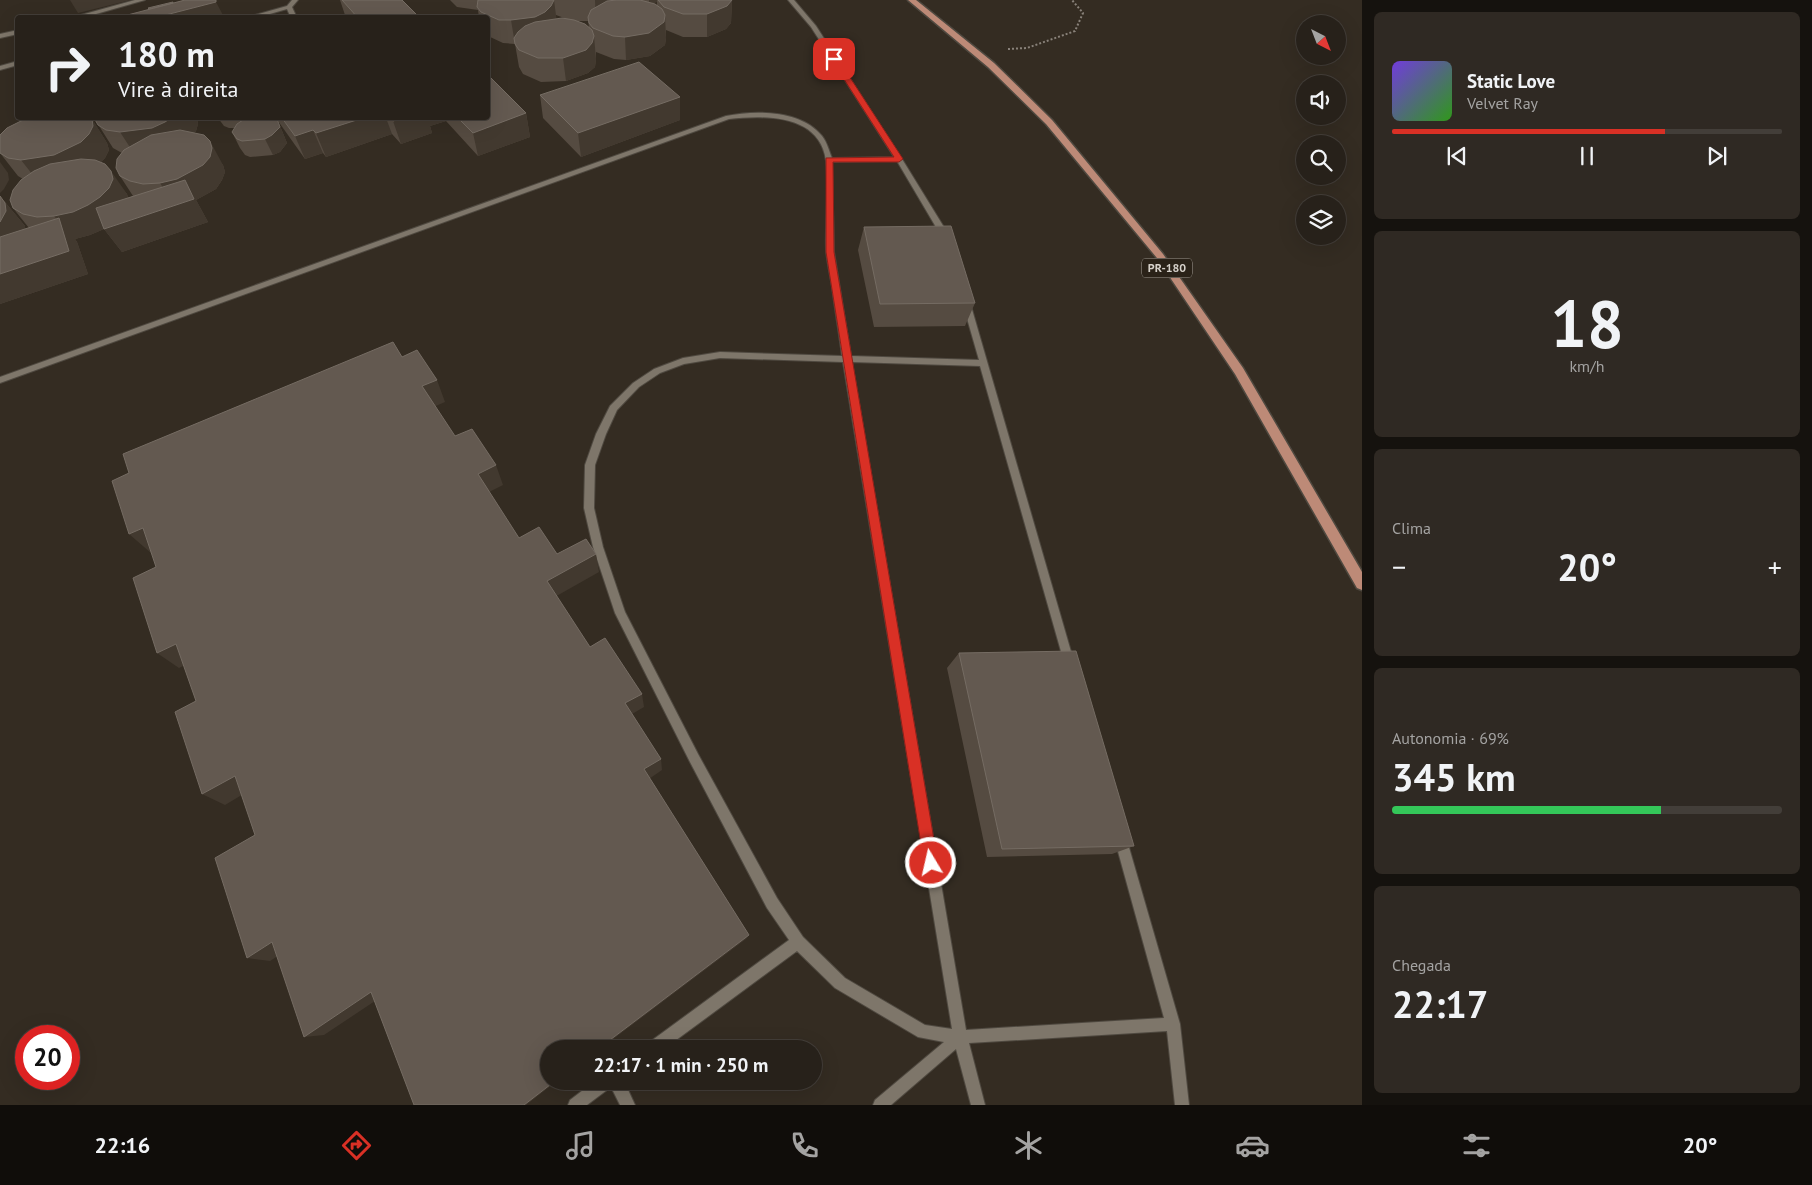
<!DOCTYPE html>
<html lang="pt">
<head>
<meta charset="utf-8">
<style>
  :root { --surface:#27211a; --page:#2f2923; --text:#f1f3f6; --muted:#a4a3a2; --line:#433e39; --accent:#d93025 }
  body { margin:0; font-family:"PT Sans",sans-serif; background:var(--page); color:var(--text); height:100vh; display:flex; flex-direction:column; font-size:19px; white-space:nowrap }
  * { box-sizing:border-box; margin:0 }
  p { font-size:16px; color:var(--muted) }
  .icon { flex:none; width:28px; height:28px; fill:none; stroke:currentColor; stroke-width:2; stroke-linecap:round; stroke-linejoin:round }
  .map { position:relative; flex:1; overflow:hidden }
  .sheet { display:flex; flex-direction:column; gap:12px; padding:12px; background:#15120e; width:450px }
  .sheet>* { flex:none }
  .top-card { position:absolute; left:15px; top:15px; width:475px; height:105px; border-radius:5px; box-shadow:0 5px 20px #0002,0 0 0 1px var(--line); background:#27211a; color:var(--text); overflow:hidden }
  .needle { width:32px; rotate:138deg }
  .tools { position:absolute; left:1296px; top:15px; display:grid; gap:10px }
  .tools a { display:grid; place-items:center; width:50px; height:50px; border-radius:50%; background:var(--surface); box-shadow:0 5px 20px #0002,0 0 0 1px var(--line); font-size:25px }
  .speed { position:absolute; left:15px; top:1025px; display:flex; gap:10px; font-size:25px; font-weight:700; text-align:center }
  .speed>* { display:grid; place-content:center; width:65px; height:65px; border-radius:50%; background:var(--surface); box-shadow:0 5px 20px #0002,0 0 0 1px var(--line); line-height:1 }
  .speed .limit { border:8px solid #d22; background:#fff; color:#111 }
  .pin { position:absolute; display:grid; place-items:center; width:42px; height:42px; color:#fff; margin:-21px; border-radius:10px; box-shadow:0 2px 8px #0006 }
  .me { position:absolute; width:55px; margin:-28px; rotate:351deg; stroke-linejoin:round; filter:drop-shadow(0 0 4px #0008) }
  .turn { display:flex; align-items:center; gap:18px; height:105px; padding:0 20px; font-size:22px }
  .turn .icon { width:65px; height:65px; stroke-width:2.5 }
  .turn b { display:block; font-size:35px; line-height:42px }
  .big { font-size:38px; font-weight:600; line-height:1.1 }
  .sheet .card { flex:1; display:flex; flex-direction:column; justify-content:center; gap:8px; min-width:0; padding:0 18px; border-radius:8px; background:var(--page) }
  .sheet .dial { align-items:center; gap:0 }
  .dial b { font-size:65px; line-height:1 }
  .song { display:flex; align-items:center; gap:15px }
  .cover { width:60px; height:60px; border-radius:8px; background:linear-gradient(135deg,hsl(260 70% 55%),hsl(110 70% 35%)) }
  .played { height:5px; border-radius:2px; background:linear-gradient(90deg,var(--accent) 70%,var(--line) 70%) }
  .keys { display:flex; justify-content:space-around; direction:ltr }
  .heat { display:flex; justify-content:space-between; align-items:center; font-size:28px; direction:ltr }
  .charge { height:8px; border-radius:4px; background:linear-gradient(90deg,#34c759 69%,var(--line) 0) }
  .trip { position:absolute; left:540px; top:1040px; width:282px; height:50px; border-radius:25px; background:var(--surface); box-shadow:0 5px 20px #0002,0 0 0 1px var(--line); font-weight:600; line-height:50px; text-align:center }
  .menu { display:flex; height:80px; justify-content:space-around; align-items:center; background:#100d0a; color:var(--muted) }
  .menu .icon { width:35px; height:35px }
  .menu .on { color:var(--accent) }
  .menu b { font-size:22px; color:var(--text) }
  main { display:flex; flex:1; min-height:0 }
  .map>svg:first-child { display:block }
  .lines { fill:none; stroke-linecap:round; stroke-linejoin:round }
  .service-casing { stroke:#4f4940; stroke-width:2 }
  .primary-casing { stroke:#4f4940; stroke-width:3 }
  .path { stroke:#89827a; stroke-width:2; stroke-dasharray:2 2; stroke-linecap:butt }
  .service { fill:#7e766a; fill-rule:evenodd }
  .primary { fill:#bd8a77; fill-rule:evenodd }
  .wall { fill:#554b41; fill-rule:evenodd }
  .shaded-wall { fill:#42392f }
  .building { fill:#635950; stroke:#756c63 }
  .route { fill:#d93025; stroke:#8d1f18 }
  .labels { text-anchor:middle; stroke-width:5; stroke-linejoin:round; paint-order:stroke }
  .shield { fill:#2a2218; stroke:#a29c95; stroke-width:1 }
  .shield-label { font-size:12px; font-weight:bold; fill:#d6d1ca }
</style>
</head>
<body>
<main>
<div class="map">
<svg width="1362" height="1105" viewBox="0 0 1362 1105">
  <rect width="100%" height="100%" fill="#342c22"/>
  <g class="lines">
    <defs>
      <path id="service" d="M135,0H145L82,18H70Z
        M292,0H298L292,7L297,18H291L287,9L256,18H244L287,6Z
        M788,0H794L816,26L902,159L950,237L949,239H943L897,161L832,162L834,252L851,356L979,360L962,301L966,298L969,299L1074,662L1073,666L1069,667L1065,666L1064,662L980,366L852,362L966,1030L1164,1018L1114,837L1116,833L1120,831L1124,833L1126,837L1180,1024L1189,1105H1175L1167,1031L969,1043L985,1105H971L956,1049L891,1105H873L875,1100L944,1042L918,1037L835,988L797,951L664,1049H645L647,1044L789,940L767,908L690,762L615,613L593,547L584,508L585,465L596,434L610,406L633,383L654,369L683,358L720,352L842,356C839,333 835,310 832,287C830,275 827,262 826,250C825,221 829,189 826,161C820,114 765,115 729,119L0,383V377L726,116C756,110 801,110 822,136C827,142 829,151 832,158L894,157L811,27ZM720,358L843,362L952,1029L925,1025L845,978L803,937L777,898L698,754L625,612L603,547L594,508L595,465L606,434L617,410L639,387L660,373L684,364Z
        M18,30V34L0,38V34Z
        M18,61V65L0,70V66Z
        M595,1081H624L635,1105H620L611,1087L587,1105H568L570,1100Z"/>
      <path id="primary" d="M908,0H916L994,63L1052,120L1163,254L1243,368L1362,572V590L1357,588L1235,374L1157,258L1046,124L988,67Z"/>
    </defs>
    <use href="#service" class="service-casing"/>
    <use href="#primary" class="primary-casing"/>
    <path class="path" d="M1008,49L1027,48L1075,31L1083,13L1072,0"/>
    <use href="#service" class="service"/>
    <use href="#primary" class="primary"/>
  </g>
  <path class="wall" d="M340,0H402L420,18H346Z
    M450,0H732L731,23L726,29L707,37H683L666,30V38L665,45L650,56L626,60L614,59L596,52V59L595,67L588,73L566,81L541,82L523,74L519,67L515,44L503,43L488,36V18H479L478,10L457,7ZM657,2V5L652,3ZM556,15L567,19H556ZM578,21H588L589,27Z
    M540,95L680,97V120L581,157L543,118Z
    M526,113L530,137L478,156L446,121L430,126L432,133L401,144L392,134L326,157L323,153L305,159L278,121L287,143L280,152L273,155L250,157L245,155L240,148L232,132L235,128H229L224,126L218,118H274L276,119L275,118H488Z
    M94,118H197L198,124L196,131L194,133L223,165L225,172L222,180L216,189L196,200L208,222L122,252L104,229L90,235L75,239L77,242L88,274L0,304V196L25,226V229L29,228L13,208L23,179L18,176L0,153V135L92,119L107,143L109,150L105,158L100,163L127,194L128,198L133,196L120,176L122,153L113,148Z
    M864,227L975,303L965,326L874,327L858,250Z
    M959,653L1134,846L1112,854L987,857L947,668Z"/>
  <path class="shaded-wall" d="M70,0H131L78,13Z
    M554,0L557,23L515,44L511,20Z
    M595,0H623L596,22Z
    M649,0H657V2L649,3Z
    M732,0L731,23L726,29L707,37V14Z
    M216,2L224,17L154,18Z
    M665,15L666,38L665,45L650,56L626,60L625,37Z
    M594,36L596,59L595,67L588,73L566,81L563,58Z
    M680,97V120L581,157L578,133Z
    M526,113L530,137L478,156L473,133Z
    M171,118H197L198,124L196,131L179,146L135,155L120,132Z
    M363,118H386L392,134L326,157L316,133Z
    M403,118H445L446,121L430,126L432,133L401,144L393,121Z
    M92,119L107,143L109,150L105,158L98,166L40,184L21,160Z
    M277,119L287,143L280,152L273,155L265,139Z
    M313,130L323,153L305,159L295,136Z
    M210,141L223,165L225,172L222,180L216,189L196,200L208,222L122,252L104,229L90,235L75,239L77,242L88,274L0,304V274L61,225L54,216L111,171L127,194L129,202L174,205L160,183Z
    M0,162L8,173L9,180L4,189L0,193Z
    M0,196L25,226V235L0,261Z
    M437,380L445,402L431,408L422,386Z
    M496,465L503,485L485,494L478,474Z
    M143,528L164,547L151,553L129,534Z
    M596,554L599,572L553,598L547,581Z
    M176,644L197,659L179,668L157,653Z
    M642,694L644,707L627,717L625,703Z
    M661,759L662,770L646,781L644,769Z
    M235,776L255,787L225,805L202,794Z
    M749,935L746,939L600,1049H598Z
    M272,942L293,946L270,961L247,958Z
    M371,992L387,993L324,1035L304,1037Z
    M555,1081H557L526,1105H524Z"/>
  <path class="building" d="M185,0H216V2L154,18H116Z
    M342,0H402L420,18H358Z
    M478,0H554L551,6L545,12L535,17L511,20H499L481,12L477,7Z
    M617,0H640L655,4L662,9L665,15L664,22L649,33L625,37L613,36L593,28L589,23L588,17L591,10L607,1Z
    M658,0H732L727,6L707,14H683L664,7Z
    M173,2V3L149,9L148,8Z
    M562,18L574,20L585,24L592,30L594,36L592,43L586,50L563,58H538L519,50L515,44L514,38L518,32L525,26L535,22Z
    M639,62L680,97L578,133L540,95Z
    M488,75L526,113L473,133L458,118H488Z
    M27,118H90L92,119L93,126L89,134L81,142L54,155L21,160L8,158L0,153V135L7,128Z
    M94,118H171L165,122L152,128L120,132L106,130L98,125Z
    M256,118H271L277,119L280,127L272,135L265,139L242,141L237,139L232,132L237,124L243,120Z
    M282,118H363L316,133L313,130L295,136Z
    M390,118H403L393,121Z
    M180,130L204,135L210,141L212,148L210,157L203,165L177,179L160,183L143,184L130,181L120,176L116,168L117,159L124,150L151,135Z
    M81,159L95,160L105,164L111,171L113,179L109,188L100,197L88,205L73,212L54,216L37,217L23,214L13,208L10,200L13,190L21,180L34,171L50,164Z
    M185,180L194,199L104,229L96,208Z
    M0,196L5,203L6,211L0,222Z
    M59,218L69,251L0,274V237Z
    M951,226L975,303L880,304L864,227Z
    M393,342L402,357L417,350L437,380L422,386L455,436L472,429L496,465L478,474L519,538L539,527L557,554L586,539L596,554L547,581L590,647L605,638L642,694L625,703L661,759L644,769L749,935L598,1049H549V1081H555L524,1105H414L371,992L304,1037L272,942L247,958L215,858L255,835L235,776L202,794L175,712L196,701L176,644L157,653L133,578L156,567L143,528L129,534L112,481L129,473L123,454Z
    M1076,651L1134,846L1002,849L959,653Z"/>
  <path class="route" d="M834,57L838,59L903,159L899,162H833L834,252L938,863L936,868L931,870L926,868L924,863L826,252V158L894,157L831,59Z"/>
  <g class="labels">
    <rect class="shield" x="1142" y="258.5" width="50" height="19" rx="4"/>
    <g class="shield-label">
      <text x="1167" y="272">PR-180</text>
    </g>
  </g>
</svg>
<div class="tools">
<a><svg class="needle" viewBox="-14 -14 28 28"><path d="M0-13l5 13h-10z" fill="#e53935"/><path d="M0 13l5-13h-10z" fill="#a4a3a2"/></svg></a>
<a><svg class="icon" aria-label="sound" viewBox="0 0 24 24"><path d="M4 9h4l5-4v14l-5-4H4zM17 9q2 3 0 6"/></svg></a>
<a><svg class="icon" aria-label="search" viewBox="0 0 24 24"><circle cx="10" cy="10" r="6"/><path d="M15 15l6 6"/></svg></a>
<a><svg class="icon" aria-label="layers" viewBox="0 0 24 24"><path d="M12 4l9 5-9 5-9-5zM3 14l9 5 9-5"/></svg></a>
</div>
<div class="speed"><div class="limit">20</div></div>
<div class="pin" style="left:834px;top:59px;background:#d93025"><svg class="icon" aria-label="arrive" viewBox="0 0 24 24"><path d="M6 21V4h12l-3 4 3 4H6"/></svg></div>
<svg class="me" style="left:931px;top:863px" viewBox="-20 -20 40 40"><circle r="17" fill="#d93025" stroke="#fff" stroke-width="3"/><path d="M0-11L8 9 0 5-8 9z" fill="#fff"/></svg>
<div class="trip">22:17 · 1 min · 250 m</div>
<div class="top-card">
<div class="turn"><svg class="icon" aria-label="right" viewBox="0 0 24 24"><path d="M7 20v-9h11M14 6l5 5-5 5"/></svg><div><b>180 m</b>Vire à direita</div></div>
</div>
</div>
<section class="sheet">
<div class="card">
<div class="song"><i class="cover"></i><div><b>Static Love</b><p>Velvet Ray</p></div></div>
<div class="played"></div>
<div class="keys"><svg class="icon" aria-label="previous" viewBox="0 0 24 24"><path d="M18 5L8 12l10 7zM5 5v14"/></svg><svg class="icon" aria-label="pause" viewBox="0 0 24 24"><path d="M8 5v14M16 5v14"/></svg><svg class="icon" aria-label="next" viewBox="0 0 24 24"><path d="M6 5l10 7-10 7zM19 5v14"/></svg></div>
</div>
<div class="card dial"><b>18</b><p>km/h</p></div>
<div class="card"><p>Clima</p>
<div class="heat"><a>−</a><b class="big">20°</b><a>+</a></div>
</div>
<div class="card"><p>Autonomia · 69%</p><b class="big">345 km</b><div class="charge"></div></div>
<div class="card"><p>Chegada</p><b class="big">22:17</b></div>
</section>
</main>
<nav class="menu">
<b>22:16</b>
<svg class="icon on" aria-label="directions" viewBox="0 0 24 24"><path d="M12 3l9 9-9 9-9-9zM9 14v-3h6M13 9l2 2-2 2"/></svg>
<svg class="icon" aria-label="music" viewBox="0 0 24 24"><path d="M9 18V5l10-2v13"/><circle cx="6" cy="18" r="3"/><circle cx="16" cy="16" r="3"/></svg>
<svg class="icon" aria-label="phone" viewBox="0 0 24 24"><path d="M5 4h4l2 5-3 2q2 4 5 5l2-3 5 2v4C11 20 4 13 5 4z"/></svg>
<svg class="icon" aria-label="climate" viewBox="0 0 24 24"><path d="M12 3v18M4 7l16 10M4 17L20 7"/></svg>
<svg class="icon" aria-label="car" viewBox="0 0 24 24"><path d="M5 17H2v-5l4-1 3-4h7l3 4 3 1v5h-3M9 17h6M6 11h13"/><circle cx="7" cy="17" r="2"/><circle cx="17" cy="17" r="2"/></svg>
<svg class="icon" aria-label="filters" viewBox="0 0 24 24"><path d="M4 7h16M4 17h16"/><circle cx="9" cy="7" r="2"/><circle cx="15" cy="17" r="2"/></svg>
<b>20°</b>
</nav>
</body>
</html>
